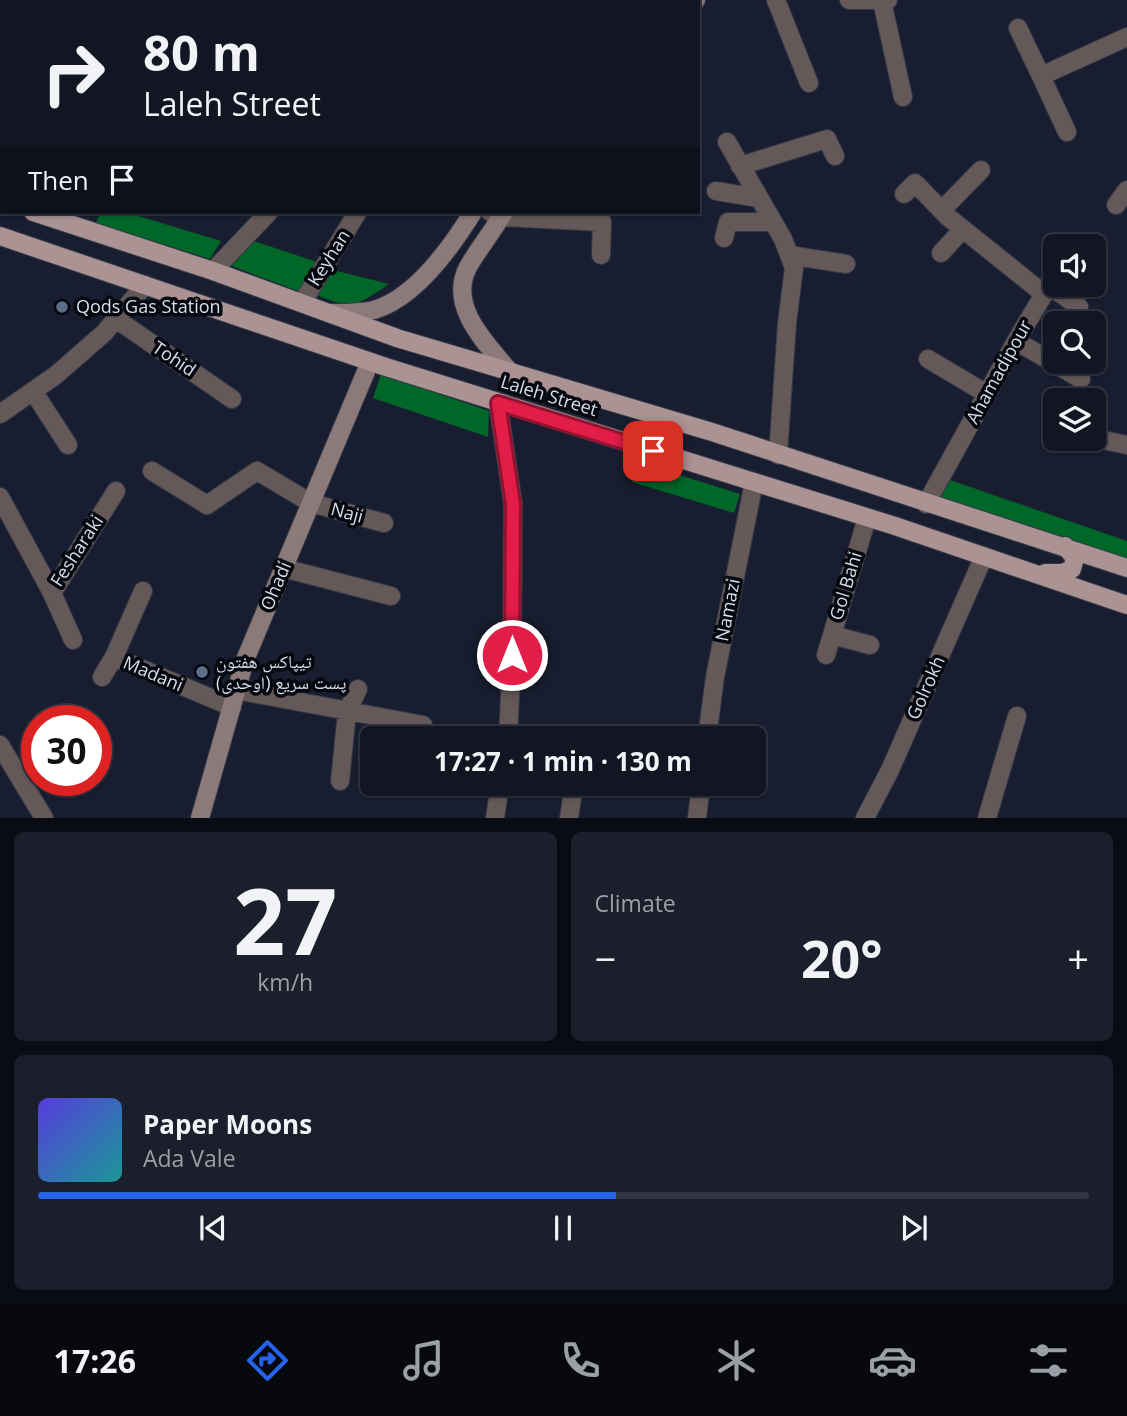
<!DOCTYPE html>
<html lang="en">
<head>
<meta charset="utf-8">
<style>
  :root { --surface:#121623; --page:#1b1f2b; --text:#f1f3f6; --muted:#9c9fa6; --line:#313541; --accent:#2563eb }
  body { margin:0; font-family:"Open Sans","Noto Naskh Arabic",sans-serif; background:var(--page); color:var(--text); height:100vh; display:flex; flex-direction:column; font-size:26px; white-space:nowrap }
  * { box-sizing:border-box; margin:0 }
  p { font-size:23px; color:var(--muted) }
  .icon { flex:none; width:38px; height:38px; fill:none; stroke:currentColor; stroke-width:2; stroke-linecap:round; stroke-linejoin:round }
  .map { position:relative; height:818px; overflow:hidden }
  .details { display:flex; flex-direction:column; gap:14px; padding:14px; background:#0a0c13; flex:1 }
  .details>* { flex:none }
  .banner { position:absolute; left:0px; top:0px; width:700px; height:214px; box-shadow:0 2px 5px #0004,0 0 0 2px var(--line); background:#121623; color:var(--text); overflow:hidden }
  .fabs { position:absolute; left:1043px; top:234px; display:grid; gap:14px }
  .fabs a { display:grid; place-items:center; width:63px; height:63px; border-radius:10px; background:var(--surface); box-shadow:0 2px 5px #0004,0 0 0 2px var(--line); font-size:35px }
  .speed { position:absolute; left:21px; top:705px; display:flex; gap:14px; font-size:35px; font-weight:700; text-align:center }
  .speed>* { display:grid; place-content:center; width:91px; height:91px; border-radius:50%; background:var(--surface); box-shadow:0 2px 5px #0004,0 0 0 2px var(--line); line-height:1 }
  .speed .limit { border:10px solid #d22; background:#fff; color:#111 }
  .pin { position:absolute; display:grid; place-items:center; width:60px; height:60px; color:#fff; margin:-30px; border-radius:14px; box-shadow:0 4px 10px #0006 }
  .me { position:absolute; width:77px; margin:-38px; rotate:0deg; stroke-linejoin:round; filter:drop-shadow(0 0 5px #0008) }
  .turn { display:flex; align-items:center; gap:24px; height:147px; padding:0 28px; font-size:32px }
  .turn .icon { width:91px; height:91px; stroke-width:2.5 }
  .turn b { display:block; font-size:49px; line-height:60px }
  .then { display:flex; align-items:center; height:66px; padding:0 28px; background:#0003; gap:14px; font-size:26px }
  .big { font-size:52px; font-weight:700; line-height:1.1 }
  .details .widget { flex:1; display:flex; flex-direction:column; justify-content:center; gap:10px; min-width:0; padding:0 24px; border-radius:10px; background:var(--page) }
  .details .dial { align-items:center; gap:0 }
  .dial b { font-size:91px; line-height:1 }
  .song { display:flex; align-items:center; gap:21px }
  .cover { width:84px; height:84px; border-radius:10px; background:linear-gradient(135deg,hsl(250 70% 55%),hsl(180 70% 35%)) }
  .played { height:7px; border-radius:4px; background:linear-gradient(90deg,var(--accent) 55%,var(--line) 55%) }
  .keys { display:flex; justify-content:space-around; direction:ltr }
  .heat { display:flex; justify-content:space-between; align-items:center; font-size:38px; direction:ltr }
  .details .tiles { flex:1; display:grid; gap:14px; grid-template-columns:1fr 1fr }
  .widget:last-child { grid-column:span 2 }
  .trip { position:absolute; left:360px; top:726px; width:406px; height:70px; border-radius:10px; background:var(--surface); box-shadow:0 2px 5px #0004,0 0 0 2px var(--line); font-weight:700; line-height:70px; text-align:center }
  .dock { display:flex; height:112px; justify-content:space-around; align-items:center; background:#07090e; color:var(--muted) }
  .dock .icon { width:49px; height:49px }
  .dock .current { color:var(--accent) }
  .dock b { font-size:32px; color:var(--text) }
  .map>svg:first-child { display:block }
  .forest { fill:#006729 }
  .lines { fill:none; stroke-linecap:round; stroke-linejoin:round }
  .minor-casing { stroke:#333949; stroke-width:20 }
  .tertiary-casing { stroke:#333949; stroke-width:20 }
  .secondary-casing { stroke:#333949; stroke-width:20 }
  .primary-casing { stroke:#333949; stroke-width:20 }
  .minor { stroke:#645858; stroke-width:18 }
  .tertiary { stroke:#645858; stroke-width:18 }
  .secondary { stroke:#8c7979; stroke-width:18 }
  .primary { stroke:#ab9293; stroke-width:18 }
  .route-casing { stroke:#92132f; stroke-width:18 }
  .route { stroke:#e11d48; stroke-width:12 }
  .service-dot { fill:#5c6f8a; stroke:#060810; stroke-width:2.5 }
  .labels { text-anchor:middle; stroke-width:7; stroke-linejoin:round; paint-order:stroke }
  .street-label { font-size:18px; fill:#d9deea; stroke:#060810 }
  .poi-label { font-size:18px; fill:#d9deea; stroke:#060810; text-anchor:start }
</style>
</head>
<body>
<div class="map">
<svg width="1127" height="818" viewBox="0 0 1127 818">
  <rect width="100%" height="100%" fill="#181e2f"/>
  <path class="forest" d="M101,212H125L221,241L210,259L96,223Z
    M254,241L317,262L298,291L229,265Z
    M333,270L389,284C356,306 355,310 316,295Z
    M381,374L489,411L488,437L373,398Z
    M638,462L740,494L734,513L632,482Z
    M950,480L1127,541V560L940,498Z"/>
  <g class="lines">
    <defs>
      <path id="minor" d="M363,0L364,2
        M587,0L590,2
        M776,0L809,83
        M849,0H888
        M882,1L903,97
        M206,2L209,0
        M304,2L305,0
        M510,2L511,0
        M621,2L622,0
        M1018,28L1041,76
        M0,87H2
        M1067,132L1041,76L1127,37
        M727,142L783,239L794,268L787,323L778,455
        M740,166L827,139L835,156
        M716,191L758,198
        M904,194L915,183L948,217L1044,294L1016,341L926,504
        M1116,205L1127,190
        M942,210L981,170
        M490,212L501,217L602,222L601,255
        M724,238L728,222H773
        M941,253L963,229
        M789,255L846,264
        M213,271L269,212
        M1044,294L1053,288L1079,307
        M302,303L357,213
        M116,319L232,399
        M1016,341L1081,379
        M928,359L987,394
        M33,391L68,445
        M498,403L513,504L512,655L508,738
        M0,414L56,375L104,333L145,285
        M1103,440L1127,445
        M152,471L207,505L257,471L311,503L384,523
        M0,497L52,593L116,491
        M283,568L391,596
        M52,593L73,640
        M832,635L870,645
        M826,655L867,518
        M114,657L232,707
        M102,677L114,657L143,591
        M236,690L423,725
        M707,738L715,677L754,482
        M0,745L44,818
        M340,781L347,712L358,689
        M495,818L500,784
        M569,818L574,784
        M697,818L701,784
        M865,818L890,770L984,556
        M987,818L1017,716"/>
      <path id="tertiary" d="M26,0V2"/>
      <path id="secondary" d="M654,2L656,0
        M694,2L696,0
        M504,212C493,231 479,248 468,267C447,307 488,345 511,373
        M331,313C345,313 360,313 374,310C415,298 452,246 473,212
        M200,818L245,660L370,362"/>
      <path id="primary" d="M0,201L2,202
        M33,212L213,271L397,338L709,431L1127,568
        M0,236L386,367L895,526L1127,605
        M1045,573H1063L1072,569L1075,558L1065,546"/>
    </defs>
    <use href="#minor" class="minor-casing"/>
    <use href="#tertiary" class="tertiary-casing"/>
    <use href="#secondary" class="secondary-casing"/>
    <use href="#primary" class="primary-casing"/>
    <use href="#minor" class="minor"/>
    <use href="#tertiary" class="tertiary"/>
    <use href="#secondary" class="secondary"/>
    <use href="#primary" class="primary"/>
  </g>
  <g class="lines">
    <defs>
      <path id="route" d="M512,655L513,504L498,403L653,451"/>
    </defs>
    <use href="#route" class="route-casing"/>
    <use href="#route" class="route"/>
  </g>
  <g class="service-dot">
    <circle cx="62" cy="307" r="7"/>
    <circle cx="202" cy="672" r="7"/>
  </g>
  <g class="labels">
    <g class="street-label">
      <text transform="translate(329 258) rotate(-58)" y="6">Keyhan</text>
      <text transform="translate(174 359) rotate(34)" y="6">Tohid</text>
      <text transform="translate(999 372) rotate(-61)" y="6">Ahamadipour</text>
      <text transform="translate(549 396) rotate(17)" y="6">Laleh Street</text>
      <text transform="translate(347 513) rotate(15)" y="6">Naji</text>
      <text transform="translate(77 551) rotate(-57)" y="6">Fesharaki</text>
      <text transform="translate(276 586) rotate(-67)" y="6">Ohadi</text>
      <text transform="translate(846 586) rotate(-73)" y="6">Gol Bahi</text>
      <text transform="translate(728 610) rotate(-79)" y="6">Namazi</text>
      <text transform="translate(153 674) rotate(23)" y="6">Madani</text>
      <text transform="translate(926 688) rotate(-66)" y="6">Golrokh</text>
    </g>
    <g class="poi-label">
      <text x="76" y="313">Qods Gas Station</text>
      <text x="216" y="668">تیپاکس هفتون<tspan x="216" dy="21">(اوحدی) پست سریع</tspan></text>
    </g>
  </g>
</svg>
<div class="fabs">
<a><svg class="icon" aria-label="sound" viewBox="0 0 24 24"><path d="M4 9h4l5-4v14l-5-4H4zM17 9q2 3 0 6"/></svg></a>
<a><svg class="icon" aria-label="search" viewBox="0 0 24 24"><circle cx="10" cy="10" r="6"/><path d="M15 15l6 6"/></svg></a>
<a><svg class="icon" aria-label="layers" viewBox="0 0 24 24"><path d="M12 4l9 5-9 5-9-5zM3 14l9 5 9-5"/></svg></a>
</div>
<div class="speed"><div class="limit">30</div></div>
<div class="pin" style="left:653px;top:451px;background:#d93025"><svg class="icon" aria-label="arrive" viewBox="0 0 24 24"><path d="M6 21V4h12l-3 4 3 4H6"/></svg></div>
<svg class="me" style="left:512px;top:655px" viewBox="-20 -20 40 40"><circle r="17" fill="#e11d48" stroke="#fff" stroke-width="3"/><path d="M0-11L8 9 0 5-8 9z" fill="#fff"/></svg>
<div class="trip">17:27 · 1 min · 130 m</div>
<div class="banner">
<div class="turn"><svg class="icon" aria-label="right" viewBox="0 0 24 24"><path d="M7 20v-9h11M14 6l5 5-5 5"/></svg><div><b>80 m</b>Laleh Street</div></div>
<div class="then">Then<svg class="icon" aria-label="arrive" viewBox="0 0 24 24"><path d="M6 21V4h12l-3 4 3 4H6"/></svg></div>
</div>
</div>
<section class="details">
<div class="tiles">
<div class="widget dial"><b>27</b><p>km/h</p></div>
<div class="widget"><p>Climate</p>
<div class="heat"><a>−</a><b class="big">20°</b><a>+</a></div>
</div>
<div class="widget">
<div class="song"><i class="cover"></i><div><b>Paper Moons</b><p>Ada Vale</p></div></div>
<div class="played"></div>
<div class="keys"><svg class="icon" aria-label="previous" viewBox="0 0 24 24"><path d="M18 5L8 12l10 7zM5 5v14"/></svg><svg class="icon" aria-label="pause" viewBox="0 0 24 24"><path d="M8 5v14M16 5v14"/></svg><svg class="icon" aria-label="next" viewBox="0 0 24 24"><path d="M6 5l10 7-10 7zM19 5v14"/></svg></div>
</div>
</div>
</section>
<nav class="dock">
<b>17:26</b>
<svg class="icon current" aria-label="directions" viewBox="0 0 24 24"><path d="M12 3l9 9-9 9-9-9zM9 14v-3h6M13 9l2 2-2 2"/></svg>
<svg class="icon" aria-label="music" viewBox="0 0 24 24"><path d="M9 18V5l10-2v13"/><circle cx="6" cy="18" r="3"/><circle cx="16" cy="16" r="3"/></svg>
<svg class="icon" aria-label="phone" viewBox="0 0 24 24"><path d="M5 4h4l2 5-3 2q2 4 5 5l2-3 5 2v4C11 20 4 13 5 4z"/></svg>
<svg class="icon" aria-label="climate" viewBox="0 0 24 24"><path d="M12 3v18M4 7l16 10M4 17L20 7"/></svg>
<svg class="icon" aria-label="car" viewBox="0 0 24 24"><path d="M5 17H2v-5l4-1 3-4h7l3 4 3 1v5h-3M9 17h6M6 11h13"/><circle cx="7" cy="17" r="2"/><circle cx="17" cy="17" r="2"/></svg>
<svg class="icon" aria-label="filters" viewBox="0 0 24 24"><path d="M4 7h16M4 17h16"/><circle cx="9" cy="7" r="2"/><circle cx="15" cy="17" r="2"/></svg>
</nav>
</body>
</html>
